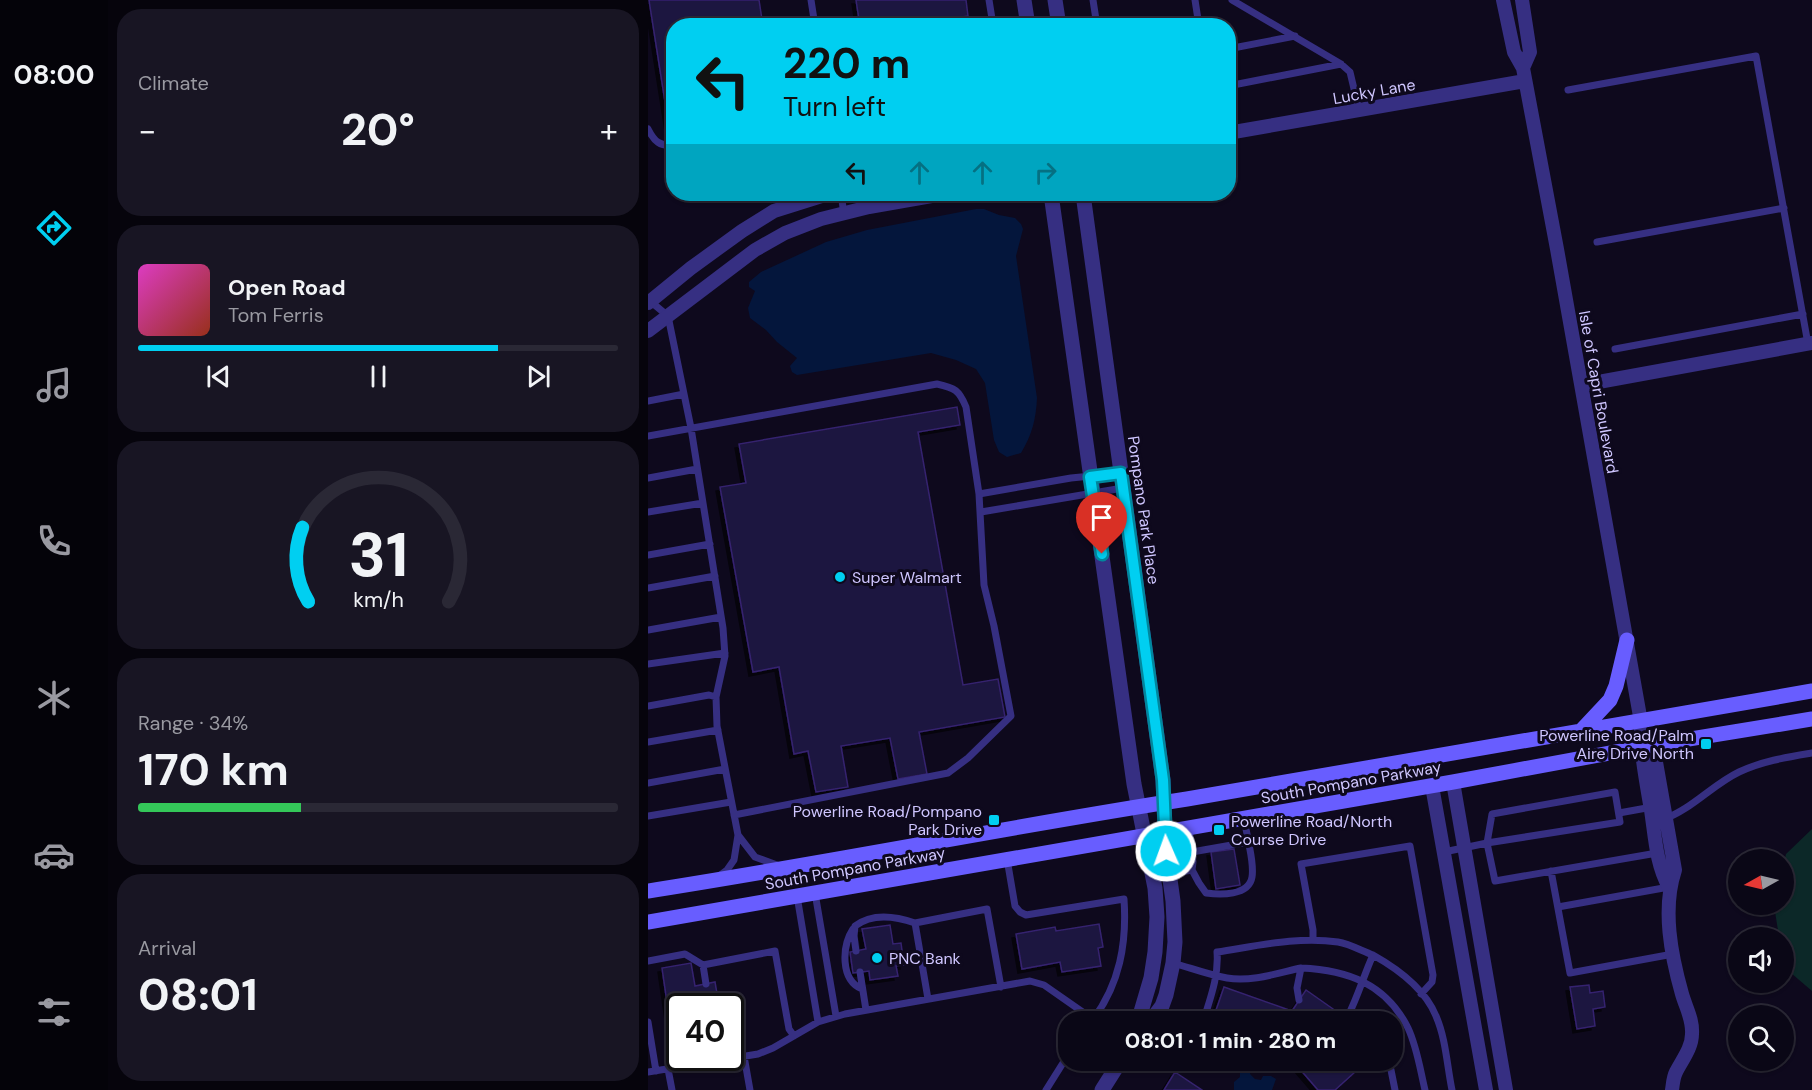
<!DOCTYPE html>
<html lang="en">
<head>
<meta charset="utf-8">
<style>
  :root { --surface:#0a0716; --page:#181523; --text:#f1f3f6; --muted:#9999a1; --line:#2a2835; --accent:#00cff1 }
  body { margin:0; font-family:"DM Sans",sans-serif; background:var(--page); color:var(--text); height:100vh; display:flex; flex-direction:column; font-size:22px; white-space:nowrap }
  * { box-sizing:border-box; margin:0 }
  p { font-size:20px; color:var(--muted) }
  .icon { flex:none; width:33px; height:33px; fill:none; stroke:currentColor; stroke-width:2; stroke-linecap:round; stroke-linejoin:round }
  .map { position:relative; flex:1; overflow:hidden }
  .drawer { display:flex; flex-direction:column; gap:9px; padding:9px; background:#06040c; width:540px }
  .drawer>* { flex:none }
  .guide { position:absolute; left:18px; top:18px; width:570px; height:183px; border-radius:24px; box-shadow:0 2px 4px #0004,0 0 0 2px var(--line); background:#00cff1; color:#111; overflow:hidden }
  .needle { width:39px; rotate:262deg }
  .tools { position:absolute; left:1080px; top:849px; display:grid; gap:12px }
  .tools a { display:grid; place-items:center; width:66px; height:66px; border-radius:50%; background:var(--surface); box-shadow:0 2px 4px #0004,0 0 0 2px var(--line); font-size:30px }
  .speed { position:absolute; left:18px; top:993px; display:flex; gap:12px; font-size:30px; font-weight:700; text-align:center }
  .speed>* { display:grid; place-content:center; width:78px; height:78px; border-radius:50%; background:var(--surface); box-shadow:0 2px 4px #0004,0 0 0 2px var(--line); line-height:1 }
  .speed .limit { border:3px solid #111; border-radius:9px; background:#fff; color:#111 }
  .pin { position:absolute; display:grid; place-items:center; width:51px; height:51px; color:#fff; margin:-62px -26px; border-radius:50% 50% 50% 0; rotate:-45deg; box-shadow:0 0 6px #0007 }
  .pin .icon { rotate:45deg }
  .me { position:absolute; width:66px; margin:-33px; rotate:358deg; stroke-linejoin:round; filter:drop-shadow(0 0 4px #0008) }
  .turn { display:flex; align-items:center; gap:21px; height:126px; padding:0 18px; font-size:27px }
  .turn .icon { width:78px; height:78px; stroke-width:2.5 }
  .turn b { display:block; font-size:42px; line-height:51px }
  .lanes { display:flex; align-items:center; height:57px; padding:0 18px; background:#0003; justify-content:center; gap:30px; direction:ltr }
  .lanes .off { opacity:.35 }
  .big { font-size:45px; font-weight:700; line-height:1.1 }
  .drawer .tile { flex:1; display:flex; flex-direction:column; justify-content:center; gap:9px; min-width:0; padding:0 21px; border-radius:24px; background:var(--page) }
  .drawer .dial { align-items:center; gap:0 }
  .dial svg { height:156px; overflow:visible; fill:none; stroke:var(--line); stroke-width:7; stroke-linecap:round; text-anchor:middle }
  .dial text { fill:var(--text); stroke:none }
  .song { display:flex; align-items:center; gap:18px }
  .cover { width:72px; height:72px; border-radius:9px; background:linear-gradient(135deg,hsl(310 70% 55%),hsl(10 70% 35%)) }
  .played { height:6px; border-radius:3px; background:linear-gradient(90deg,var(--accent) 75%,var(--line) 75%) }
  .keys { display:flex; justify-content:space-around; direction:ltr }
  .heat { display:flex; justify-content:space-between; align-items:center; font-size:33px; direction:ltr }
  .charge { height:9px; border-radius:4px; background:linear-gradient(90deg,#34c759 34%,var(--line) 0) }
  .trip { position:absolute; left:410px; top:1011px; width:345px; height:60px; border-radius:24px; background:var(--surface); box-shadow:0 2px 4px #0004,0 0 0 2px var(--line); font-weight:700; line-height:60px; text-align:center }
  main { display:flex; flex:1; min-height:0 }
  .tabs { display:flex; flex-direction:column; width:108px; justify-content:space-around; align-items:center; background:#040309; color:var(--muted) }
  .tabs .icon { width:42px; height:42px }
  .tabs .current { color:var(--accent) }
  .tabs b { font-size:27px; color:var(--text) }
  .map>svg:first-child { display:block }
  .green { fill:#0c2828 }
  .water { fill:#04163c }
  .building { fill:#1e1440; stroke:#35236f; stroke-width:1.5; filter:url(#shadow) }
  .lines { fill:none; stroke-linecap:round; stroke-linejoin:round }
  .service { stroke:#362f82; stroke-width:7 }
  .minor { stroke:#362f82; stroke-width:14 }
  .tertiary { stroke:#362f82; stroke-width:15 }
  .secondary { stroke:#685dff; stroke-width:15 }
  .route-casing { stroke:#00879d; stroke-width:15 }
  .route { stroke:#00cff1; stroke-width:10 }
  .poi-dot { fill:#00cff1; stroke:#0e091d; stroke-width:2 }
  .labels { text-anchor:middle; stroke-width:6; stroke-linejoin:round; paint-order:stroke }
  .street-label { font-size:16px; fill:#cfc6ff; stroke:#0e091d }
  .poi-label { font-size:16px; fill:#cfc6ff; stroke:#0e091d; text-anchor:start }
</style>
</head>
<body>
<main>
<nav class="tabs">
<b>08:00</b>
<svg class="icon current" aria-label="directions" viewBox="0 0 24 24"><path d="M12 3l9 9-9 9-9-9zM9 14v-3h6M13 9l2 2-2 2"/></svg>
<svg class="icon" aria-label="music" viewBox="0 0 24 24"><path d="M9 18V5l10-2v13"/><circle cx="6" cy="18" r="3"/><circle cx="16" cy="16" r="3"/></svg>
<svg class="icon" aria-label="phone" viewBox="0 0 24 24"><path d="M5 4h4l2 5-3 2q2 4 5 5l2-3 5 2v4C11 20 4 13 5 4z"/></svg>
<svg class="icon" aria-label="climate" viewBox="0 0 24 24"><path d="M12 3v18M4 7l16 10M4 17L20 7"/></svg>
<svg class="icon" aria-label="car" viewBox="0 0 24 24"><path d="M5 17H2v-5l4-1 3-4h7l3 4 3 1v5h-3M9 17h6M6 11h13"/><circle cx="7" cy="17" r="2"/><circle cx="17" cy="17" r="2"/></svg>
<svg class="icon" aria-label="filters" viewBox="0 0 24 24"><path d="M4 7h16M4 17h16"/><circle cx="9" cy="7" r="2"/><circle cx="15" cy="17" r="2"/></svg>
</nav>
<section class="drawer">
<div class="tile"><p>Climate</p>
<div class="heat"><a>−</a><b class="big">20°</b><a>+</a></div>
</div>
<div class="tile">
<div class="song"><i class="cover"></i><div><b>Open Road</b><p>Tom Ferris</p></div></div>
<div class="played"></div>
<div class="keys"><svg class="icon" aria-label="previous" viewBox="0 0 24 24"><path d="M18 5L8 12l10 7zM5 5v14"/></svg><svg class="icon" aria-label="pause" viewBox="0 0 24 24"><path d="M8 5v14M16 5v14"/></svg><svg class="icon" aria-label="next" viewBox="0 0 24 24"><path d="M6 5l10 7-10 7zM19 5v14"/></svg></div>
</div>
<div class="tile dial"><svg viewBox="0 0 100 80">
<path d="M14 69A42 42 0 1 1 86 69"/>
<path d="M14 69A42 42 0 0 1 11 31" stroke="#00cff1"/>
<text x="50" y="56" font-size="32" font-weight="700">31</text>
<text x="50" y="72" font-size="11">km/h</text>
</svg></div>
<div class="tile"><p>Range · 34%</p><b class="big">170 km</b><div class="charge"></div></div>
<div class="tile"><p>Arrival</p><b class="big">08:01</b></div>
</section>
<div class="map">
<svg width="1164" height="1090" viewBox="0 0 1164 1090">
  <defs>
    <filter id="shadow"><feDropShadow dx="-4" dy="4" stdDeviation="0" flood-color="#0009"/></filter>
  </defs>
  <rect width="100%" height="100%" fill="#0e091d"/>
  <path class="green" d="M1164,829V991L1136,967V938L1131,937L1126,905L1136,904V863L1138,854Z"/>
  <path class="water" d="M328,209H336L351,215L367,218L373,224L375,229L368,256L389,398C388,419 384,435 373,453L359,457L351,452L346,440L337,383L328,369L308,360L283,353L149,375L144,372L142,366L149,358L129,342L118,330L102,318L100,308L107,291L101,287V282L113,272L178,242L219,230Z
    M588,1060L605,1061L602,1074L607,1079L613,1080L615,1076H623L628,1079L624,1090H586V1082L592,1077V1072L588,1067Z"/>
  <path class="building" d="M1,0H111L115,26H26V126L21,127Z
    M208,0H318L320,16L254,26H212Z
    M309,407L312,425L270,432L315,685L350,679L357,717L271,732L279,774L250,779L242,738L193,746L200,787L168,792L160,751L146,754L131,667L105,672L72,487L98,483L91,444Z
    M586,849L592,885L568,889L563,852Z
    M451,924L455,947L450,948L453,966L414,972L412,962L374,969L368,934L407,927L408,931Z
    M242,925L245,944L253,943L256,965L248,966L250,976L222,980L221,971L205,973L202,952L218,949L214,929Z
    M43,963L47,986L67,982L70,999L48,1002L49,1006H32V1021L22,1023L14,968Z
    M941,985L942,993L955,991L957,1007L945,1009L947,1026L929,1029L922,987Z
    M576,987L644,1011L658,990L695,1016L688,1022H564Z
    M644,1060H696L707,1072L687,1090H670Z
    M527,1072L554,1090H516Z"/>
  <g class="lines">
    <path class="service" d="M163,0L167,26
      M341,0L345,25
      M445,0L449,26
      M547,0L551,26
      M584,0L693,64L702,72L711,110
      M580,49L647,36
      M580,86L693,64
      M920,90L1108,56L1160,344
      M0,129C6,141 12,147 26,145
      M193,194L196,214
      M949,242L1136,208
      M2,301L20,316L43,428L75,628L77,656L68,697L69,726L90,835L86,860L79,870L71,876
      M967,349L1155,314
      M0,401L36,394
      M0,436L289,384C307,388 311,390 318,407L331,494L336,585L346,626L363,716L320,758L300,773L86,815
      M0,478L49,469
      M331,494L423,478L473,473
      M0,512L55,503
      M333,512L475,488
      M0,555L62,544
      M0,588L67,576
      M0,630L73,617
      M0,664L77,653
      M0,706L61,695L68,697
      M0,742L70,730
      M0,783L77,769
      M971,813L1004,807
      M0,816L83,802
      M1016,819C1044,809 1064,785 1091,772C1114,761 1140,757 1164,753
      M90,835L107,857L129,865
      M544,852L595,843L600,839L596,819
      M796,852L839,843L972,822L967,792L844,814L839,843L847,881L1009,853
      M359,859L367,906L372,912L378,915L476,899C479,943 472,984 444,1021
      M544,870L551,883L558,893C572,895 601,896 604,877C606,865 602,851 600,839
      M903,871L922,973L1025,954
      M521,874L544,870L545,862L541,828
      M167,893L188,1016
      M149,896L170,1022
      M910,907L1021,887
      M205,929C194,946 192,980 214,989
      M665,940V930L653,864L762,846L785,975L784,982L773,994
      M208,951L206,936L207,926C224,913 247,916 267,923
      M0,961L37,954L55,965
      M525,963C543,968 561,975 579,978C604,982 630,973 653,968
      M212,972L218,1010
      M58,984L55,965L127,951L141,1029L146,1036
      M280,999L267,923L339,909L353,987
      M60,1000L61,1006
      M651,1000L649,988L653,968C700,970 738,984 760,1028C769,1047 772,1069 777,1090
      M0,1022L8,1071
      M555,1022C562,999 571,976 569,952C609,946 650,936 690,942C702,944 714,951 725,955
      M708,1022L700,1016C710,996 716,975 725,955C750,969 777,989 788,1016C798,1039 799,1066 804,1090
      M96,1056L102,1090
      M516,1060L523,1064L528,1060
      M740,1060L743,1070L747,1090
      M20,1069L24,1090
      M0,1072L110,1054L125,1048L170,1022L197,1014L382,981L396,985L449,1022
      M398,1090L420,1055"/>
    <path class="minor" d="M855,0L866,52L875,68L909,249L993,722C992,752 998,780 1003,810C1007,836 1008,864 1021,887
      M874,0L882,52L875,68
      M580,133L877,81
      M0,303L43,268L94,231L126,211L180,194
      M0,331L107,250L137,233L173,219L221,207L295,194
      M934,385L1164,343
      M1001,737L1005,745L1027,870C1014,909 1023,955 1034,994C1038,1008 1045,1019 1044,1034C1044,1048 1034,1060 1028,1072C1025,1078 1025,1084 1024,1090
      M805,782L858,1090
      M784,786L838,1090"/>
    <path class="tertiary" d="M376,0L380,26
      M407,0L411,26
      M403,194L486,784L507,888L509,917L507,952L503,978L490,1022
      M435,194L515,780L518,851L525,901L527,942L525,963L518,995L514,1006L502,1022
      M454,1090L473,1060"/>
    <path class="secondary" d="M932,732L962,700L968,686L979,640
      M0,891C180,863 359,827 539,799L1164,691
      M0,922L805,782L1005,745L1164,719"/>
  </g>
  <g class="lines">
    <defs>
      <path id="route" d="M454,554L442,477L473,473L515,780L518,851"/>
    </defs>
    <use href="#route" class="route-casing"/>
    <use href="#route" class="route"/>
  </g>
  <g class="poi-dot">
    <circle cx="192" cy="577" r="6"/>
    <rect x="1052" y="738" width="12" height="12" rx="3"/>
    <rect x="340" y="814" width="12" height="12" rx="3"/>
    <rect x="565" y="824" width="12" height="12" rx="3"/>
    <circle cx="229" cy="958" r="6"/>
  </g>
  <g class="labels">
    <g class="street-label">
      <text transform="translate(726 91) rotate(-10)" y="6">Lucky Lane</text>
      <text transform="translate(951 392) rotate(80)" y="6">Isle of Capri Boulevard</text>
      <text transform="translate(496 510) rotate(82)" y="6">Pompano Park Place</text>
      <text transform="translate(703 782) rotate(-10)" y="6">South Pompano Parkway</text>
      <text transform="translate(207 868) rotate(-10)" y="6">South Pompano Parkway</text>
    </g>
    <g class="poi-label">
      <text x="204" y="583">Super Walmart</text>
      <text x="1046" y="741" text-anchor="end">Powerline Road/Palm<tspan x="1046" dy="18">Aire Drive North</tspan></text>
      <text x="334" y="817" text-anchor="end">Powerline Road/Pompano<tspan x="334" dy="18">Park Drive</tspan></text>
      <text x="583" y="827">Powerline Road/North<tspan x="583" dy="18">Course Drive</tspan></text>
      <text x="241" y="964">PNC Bank</text>
    </g>
  </g>
</svg>
<div class="tools">
<a><svg class="needle" viewBox="-14 -14 28 28"><path d="M0-13l5 13h-10z" fill="#e53935"/><path d="M0 13l5-13h-10z" fill="#9999a1"/></svg></a>
<a><svg class="icon" aria-label="sound" viewBox="0 0 24 24"><path d="M4 9h4l5-4v14l-5-4H4zM17 9q2 3 0 6"/></svg></a>
<a><svg class="icon" aria-label="search" viewBox="0 0 24 24"><circle cx="10" cy="10" r="6"/><path d="M15 15l6 6"/></svg></a>
</div>
<div class="speed"><div class="limit">40</div></div>
<div class="pin" style="left:454px;top:554px;background:#d93025"><svg class="icon" aria-label="arrive" viewBox="0 0 24 24"><path d="M6 21V4h12l-3 4 3 4H6"/></svg></div>
<svg class="me" style="left:518px;top:851px" viewBox="-20 -20 40 40"><circle r="17" fill="#00cff1" stroke="#fff" stroke-width="3"/><path d="M0-11L8 9 0 5-8 9z" fill="#fff"/></svg>
<div class="trip">08:01 · 1 min · 280 m</div>
<div class="guide">
<div class="turn"><svg class="icon" aria-label="left" viewBox="0 0 24 24"><path d="M17 20v-9H6M10 6l-5 5 5 5"/></svg><div><b>220 m</b>Turn left</div></div>
<div class="lanes"><svg class="icon" aria-label="left" viewBox="0 0 24 24"><path d="M17 20v-9H6M10 6l-5 5 5 5"/></svg><svg class="icon off" aria-label="ahead" viewBox="0 0 24 24"><path d="M12 20V5M6 11l6-6 6 6"/></svg><svg class="icon off" aria-label="ahead" viewBox="0 0 24 24"><path d="M12 20V5M6 11l6-6 6 6"/></svg><svg class="icon off" aria-label="right" viewBox="0 0 24 24"><path d="M7 20v-9h11M14 6l5 5-5 5"/></svg></div>
</div>
</div>
</main>
</body>
</html>
